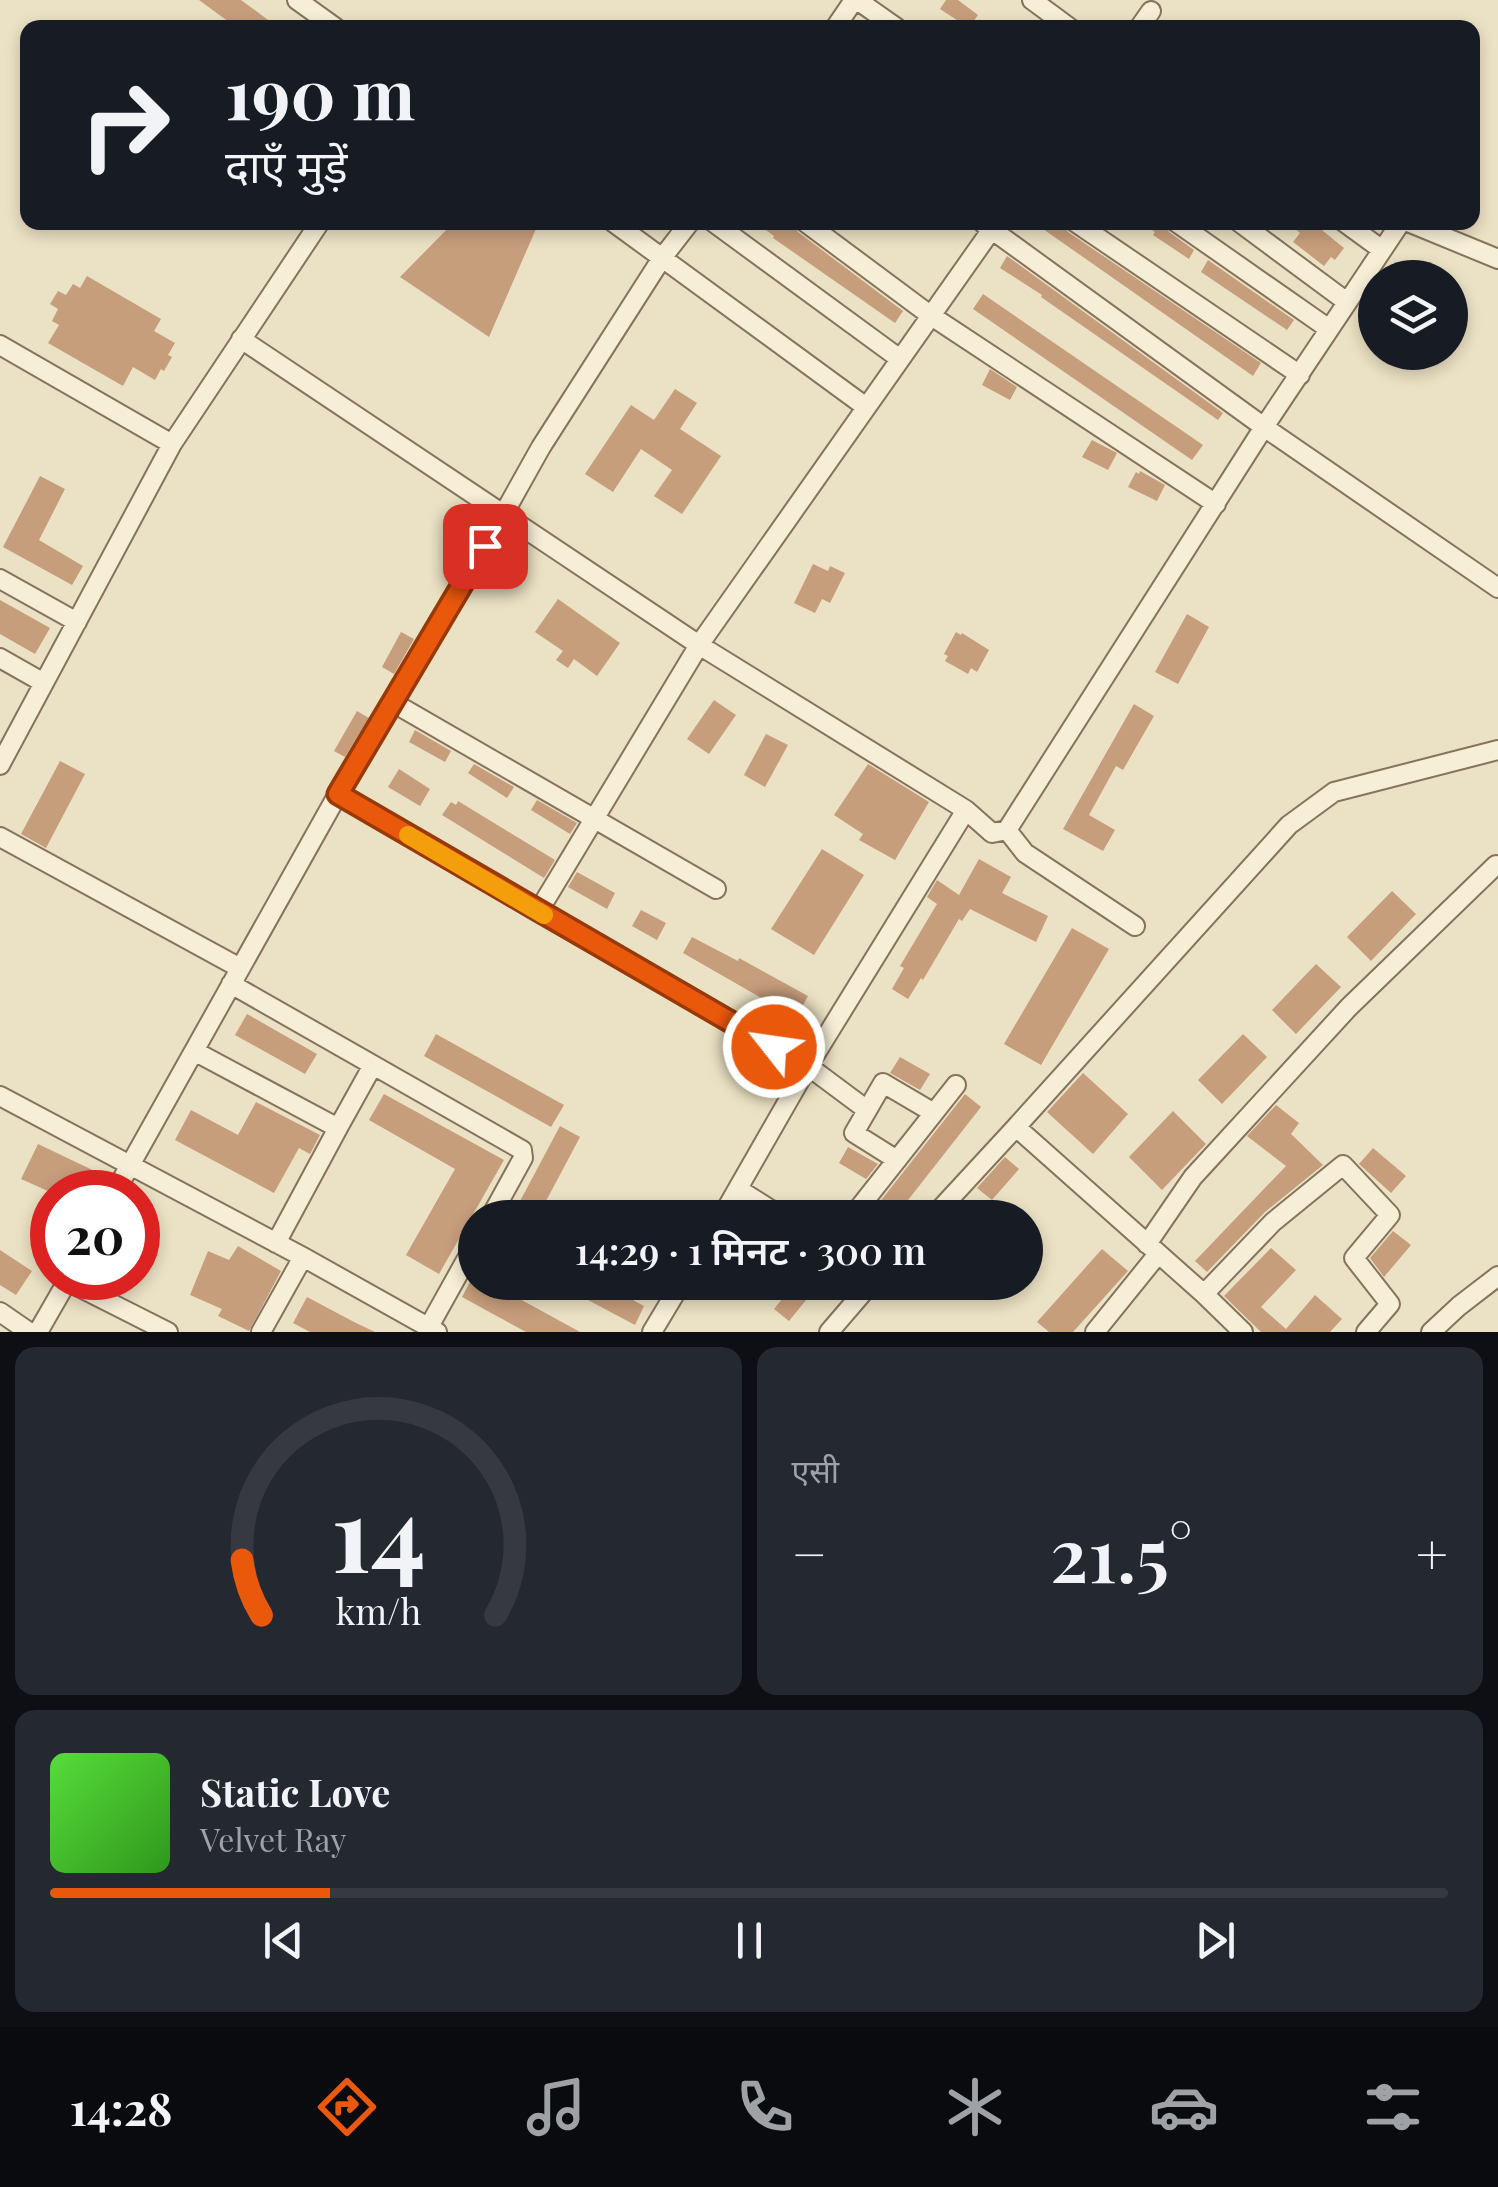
<!DOCTYPE html>
<html lang="hi">
<head>
<meta charset="utf-8">
<style>
  :root { --surface:#171b24; --page:#242831; --text:#f1f3f6; --muted:#9ea1a6; --line:#363941; --accent:#ea580c }
  body { margin:0; font-family:"Playfair Display","Noto Sans Devanagari",serif; background:var(--page); color:var(--text); height:100vh; display:flex; flex-direction:column; font-size:38px; white-space:nowrap }
  * { box-sizing:border-box; margin:0 }
  p { font-size:32px; color:var(--muted) }
  .icon { flex:none; width:55px; height:55px; fill:none; stroke:currentColor; stroke-width:2; stroke-linecap:round; stroke-linejoin:round }
  .map { position:relative; height:1332px; overflow:hidden }
  .details { display:flex; flex-direction:column; gap:15px; padding:15px; background:#0d0f14; flex:1 }
  .details>* { flex:none }
  .guide { position:absolute; left:20px; top:20px; width:1460px; height:210px; border-radius:20px; box-shadow:0 5px 15px #0003; background:#171b24; color:var(--text); overflow:hidden }
  .tools { position:absolute; left:1358px; top:260px; display:grid; gap:20px }
  .tools a { display:grid; place-items:center; width:110px; height:110px; border-radius:50%; background:var(--surface); box-shadow:0 5px 15px #0003; font-size:50px }
  .speed { position:absolute; left:30px; top:1170px; display:flex; gap:20px; font-size:50px; font-weight:700; text-align:center }
  .speed>* { display:grid; place-content:center; width:130px; height:130px; border-radius:50%; background:var(--surface); box-shadow:0 5px 15px #0003; line-height:1 }
  .speed .limit { border:15px solid #d22; background:#fff; color:#111 }
  .pin { position:absolute; display:grid; place-items:center; width:85px; height:85px; color:#fff; margin:-42px; border-radius:20px; box-shadow:0 5px 15px #0006 }
  .me { position:absolute; width:110px; margin:-55px; rotate:300deg; stroke-linejoin:round; filter:drop-shadow(0 0 8px #0008) }
  .turn { display:flex; align-items:center; gap:35px; height:210px; padding:0 40px; font-size:45px }
  .turn .icon { width:130px; height:130px; stroke-width:2.5 }
  .turn b { display:block; font-size:70px; line-height:85px }
  .big { font-size:75px; font-weight:600; line-height:1.1 }
  .details .widget { flex:1; display:flex; flex-direction:column; justify-content:center; gap:15px; min-width:0; padding:0 35px; border-radius:20px; background:var(--page) }
  .details .dial { align-items:center; gap:0 }
  .dial svg { height:260px; overflow:visible; fill:none; stroke:var(--line); stroke-width:7; stroke-linecap:round; text-anchor:middle }
  .dial text { fill:var(--text); stroke:none }
  .song { display:flex; align-items:center; gap:30px }
  .cover { width:120px; height:120px; border-radius:15px; background:linear-gradient(135deg,hsl(110 70% 55%),hsl(110 70% 35%)) }
  .played { height:10px; border-radius:5px; background:linear-gradient(90deg,var(--accent) 20%,var(--line) 20%) }
  .keys { display:flex; justify-content:space-around; direction:ltr }
  .heat { display:flex; justify-content:space-between; align-items:center; font-size:55px; direction:ltr }
  .details .tiles { flex:1; display:grid; gap:15px; grid-template-columns:1fr 1fr }
  .widget:last-child { grid-column:span 2 }
  .trip { position:absolute; left:458px; top:1200px; width:585px; height:100px; border-radius:50px; background:var(--surface); box-shadow:0 5px 15px #0003; font-weight:600; line-height:100px; text-align:center }
  .menu { display:flex; height:160px; justify-content:space-around; align-items:center; background:#090b0e; color:var(--muted) }
  .menu .icon { width:70px; height:70px }
  .menu .selected { color:var(--accent) }
  .menu b { font-size:45px; color:var(--text) }
  .map>svg:first-child { display:block }
  .building { fill:#c79e7c }
  .lines { fill:none; stroke-linecap:round; stroke-linejoin:round }
  .minor-casing { stroke:#85735c; stroke-width:22 }
  .minor { stroke:#f7eed7; stroke-width:18 }
  .route-casing { stroke:#983908; stroke-width:25 }
  .route { stroke:#ea580c; stroke-width:18 }
  .slow { stroke:#f59e0b; stroke-width:18 }
</style>
</head>
<body>
<div class="map">
<svg width="1498" height="1332" viewBox="0 0 1498 1332">
  <rect width="100%" height="100%" fill="#ebe1c4"/>
  <path class="building" d="M199,0H241L279,28H237Z
    M946,0H958L978,15L969,28L940,9Z
    M454,222H539L489,337L400,277Z
    M755,222H793L798,232L903,311L895,323L773,238L774,236Z
    M1033,222L1063,223L1068,232L1261,363L1253,376Z
    M1140,222H1164L1169,232L1194,250L1189,259L1153,235L1155,232Z
    M1287,222H1312L1344,248L1335,260L1331,257L1324,266L1293,242L1300,233Z
    M1007,256L1223,413L1218,420L1041,297L1042,295L1000,268Z
    M1208,260L1294,320L1287,330L1201,272Z
    M87,276L161,319L154,331L175,343L168,355L172,357L164,371L161,369L155,380L133,367L123,386L48,343L59,325L52,321L58,309L50,304L58,291L66,295L73,284L80,288Z
    M983,294L1203,445L1192,460L973,309Z
    M990,369L1017,387L1010,400L982,385Z
    M675,389L697,403L680,429L721,456L682,514L654,496L672,470L641,449L613,492L585,474L631,405L654,420Z
    M1092,440L1117,453L1108,470L1082,457Z
    M1140,471L1165,485L1157,501L1128,487L1136,472L1139,474Z
    M40,476L65,489L39,540L83,566L72,585L3,547Z
    M813,564L828,571L830,566L845,573L830,603L822,599L815,613L794,603Z
    M558,599L620,643L597,676L574,659L568,668L556,660L563,651L535,632Z
    M0,600L50,628L35,654L0,634Z
    M1187,614L1209,627L1178,684L1155,672Z
    M401,632L414,639L394,674L382,667Z
    M956,632L961,635L962,633L989,650L977,672L971,668L968,674L945,661L948,656L944,654Z
    M714,700L736,715L709,754L687,739Z
    M1134,704L1154,716L1123,770L1116,766L1089,815L1115,830L1103,851L1063,829Z
    M357,711L369,718L345,757L334,751Z
    M415,730L451,751L445,762L409,742Z
    M766,734L788,745L765,787L744,775Z
    M60,761L85,774L46,848L21,834Z
    M474,764L514,787L507,798L468,773Z
    M868,764L929,802L895,860L859,840L863,834L834,815Z
    M399,769L430,789L420,806L388,787Z
    M537,800L577,823L570,834L531,810Z
    M458,801L555,860L544,878L442,815L451,802L456,805Z
    M822,849L864,875L814,955L771,929Z
    M979,859L1011,877L1002,893L1048,916L1036,942L970,909L962,921L959,919L923,980L921,978L908,999L892,989L904,968L900,966L937,904L927,897L937,880L959,895Z
    M577,872L615,893L607,909L568,887Z
    M1392,891L1416,914L1371,961L1347,937Z
    M641,910L666,923L657,940L632,926Z
    M1072,928L1109,949L1041,1065L1004,1044Z
    M692,937L738,961L739,958L808,996L796,1018L683,953Z
    M1316,964L1341,987L1296,1034L1272,1010Z
    M247,1014L317,1054L305,1074L235,1035Z
    M436,1034L564,1105L551,1127L424,1056Z
    M1243,1034L1267,1057L1222,1104L1198,1080Z
    M900,1057L930,1074L920,1090L890,1073Z
    M1083,1073L1128,1114L1093,1154L1047,1112Z
    M384,1094L504,1160L439,1274L406,1255L455,1169L369,1120Z
    M965,1094L981,1107L894,1218H867Z
    M256,1102L320,1135L310,1154L299,1148L274,1193L175,1140L191,1110L238,1135Z
    M1276,1105L1299,1123L1291,1134L1323,1165L1265,1212L1207,1272L1195,1261L1286,1166L1247,1136Z
    M1173,1111L1206,1144L1162,1190L1129,1157Z
    M560,1126L580,1137L537,1218H511Z
    M38,1144L103,1175L95,1192H50L21,1179Z
    M848,1147L878,1164L866,1179L839,1163Z
    M1373,1148L1406,1176L1391,1193L1359,1164Z
    M1005,1157L1019,1169L992,1200L977,1188Z
    M1393,1231L1411,1245L1384,1277L1370,1258Z
    M238,1246L281,1271L249,1331L218,1316L222,1309L190,1295L208,1251L229,1260Z
    M1271,1248L1296,1270L1261,1307L1286,1329L1315,1295L1342,1319L1330,1332H1261L1224,1296Z
    M1102,1249L1128,1271L1073,1332H1049L1037,1322Z
    M0,1250L32,1271L16,1295L0,1285Z
    M470,1282H489L580,1332H526L462,1297Z
    M554,1282H599L644,1306L635,1325Z
    M792,1287L807,1299L789,1321L774,1309Z
    M307,1297L354,1322L375,1332H310L293,1323Z"/>
  <g class="lines">
    <defs>
      <path id="minor" d="M297,0L336,28
        M857,0L897,28
        M1032,0L1070,28
        M835,28L854,0
        M1139,28L1151,11
        M613,222L866,407
        M713,222L900,359
        M805,222L930,315L1216,504
        M1075,222L1300,375
        M1176,222L1329,329
        M1239,222L1347,302
        M1344,222L1381,249
        M1408,222L1498,259
        M984,224L1264,427L1498,588
        M241,339L699,645L997,222
        M0,345L172,444
        M0,579L77,622
        M0,658L44,683
        M392,702L716,889
        M0,765L172,444L320,222
        M338,794L538,912L808,1066L867,1110
        M966,810L992,833L1007,830L1264,427L1401,222
        M1007,830L1025,853L1135,926
        M0,837L240,968
        M538,912L699,645L966,810L808,1066L721,1218
        M231,984L522,1150L523,1158L490,1218
        M194,1051L338,1128L276,1243
        M0,1096L303,1257L437,1332
        M1016,1127L1289,825L1334,792L1498,750
        M338,1128L373,1065
        M897,1160L854,1133L883,1083L934,1113
        M738,1189L784,1218
        M115,1192L338,794L503,515L541,447L662,258L690,222
        M851,1218L956,1085
        M932,1218L1016,1127L1204,1294L1273,1222L1343,1165L1390,1215L1354,1258L1390,1304L1366,1332
        M1147,1244L1193,1177L1349,1007L1496,865
        M67,1281L168,1332
        M1204,1294L1243,1332
        M0,1312L29,1332
        M38,1332L69,1278
        M261,1332L303,1257
        M426,1332L475,1244
        M652,1332L682,1282
        M829,1332L872,1282
        M1095,1332L1158,1254
        M1431,1332L1459,1306L1498,1276"/>
    </defs>
    <use href="#minor" class="minor-casing"/>
    <use href="#minor" class="minor"/>
  </g>
  <g class="lines">
    <defs>
      <path id="route" d="M485,546L338,794L774,1047"/>
    </defs>
    <use href="#route" class="route-casing"/>
    <use href="#route" class="route"/>
    <path class="slow" d="M408,835L544,915"/>
  </g>
</svg>
<div class="tools">
<a><svg class="icon" aria-label="layers" viewBox="0 0 24 24"><path d="M12 4l9 5-9 5-9-5zM3 14l9 5 9-5"/></svg></a>
</div>
<div class="speed"><div class="limit">20</div></div>
<div class="pin" style="left:485px;top:546px;background:#d93025"><svg class="icon" aria-label="arrive" viewBox="0 0 24 24"><path d="M6 21V4h12l-3 4 3 4H6"/></svg></div>
<svg class="me" style="left:774px;top:1047px" viewBox="-20 -20 40 40"><circle r="17" fill="#ea580c" stroke="#fff" stroke-width="3"/><path d="M0-11L8 9 0 5-8 9z" fill="#fff"/></svg>
<div class="trip">14:29 · 1 मिनट · 300 m</div>
<div class="guide">
<div class="turn"><svg class="icon" aria-label="right" viewBox="0 0 24 24"><path d="M7 20v-9h11M14 6l5 5-5 5"/></svg><div><b>190 m</b>दाएँ मुड़ें</div></div>
</div>
</div>
<section class="details">
<div class="tiles">
<div class="widget dial"><svg viewBox="0 0 100 80">
<path d="M14 69A42 42 0 1 1 86 69"/>
<path d="M14 69A42 42 0 0 1 8 52" stroke="#ea580c"/>
<text x="50" y="56" font-size="32" font-weight="700">14</text>
<text x="50" y="72" font-size="11">km/h</text>
</svg></div>
<div class="widget"><p>एसी</p>
<div class="heat"><a>−</a><b class="big">21.5°</b><a>+</a></div>
</div>
<div class="widget">
<div class="song"><i class="cover"></i><div><b>Static Love</b><p>Velvet Ray</p></div></div>
<div class="played"></div>
<div class="keys"><svg class="icon" aria-label="previous" viewBox="0 0 24 24"><path d="M18 5L8 12l10 7zM5 5v14"/></svg><svg class="icon" aria-label="pause" viewBox="0 0 24 24"><path d="M8 5v14M16 5v14"/></svg><svg class="icon" aria-label="next" viewBox="0 0 24 24"><path d="M6 5l10 7-10 7zM19 5v14"/></svg></div>
</div>
</div>
</section>
<nav class="menu">
<b>14:28</b>
<svg class="icon selected" aria-label="directions" viewBox="0 0 24 24"><path d="M12 3l9 9-9 9-9-9zM9 14v-3h6M13 9l2 2-2 2"/></svg>
<svg class="icon" aria-label="music" viewBox="0 0 24 24"><path d="M9 18V5l10-2v13"/><circle cx="6" cy="18" r="3"/><circle cx="16" cy="16" r="3"/></svg>
<svg class="icon" aria-label="phone" viewBox="0 0 24 24"><path d="M5 4h4l2 5-3 2q2 4 5 5l2-3 5 2v4C11 20 4 13 5 4z"/></svg>
<svg class="icon" aria-label="climate" viewBox="0 0 24 24"><path d="M12 3v18M4 7l16 10M4 17L20 7"/></svg>
<svg class="icon" aria-label="car" viewBox="0 0 24 24"><path d="M5 17H2v-5l4-1 3-4h7l3 4 3 1v5h-3M9 17h6M6 11h13"/><circle cx="7" cy="17" r="2"/><circle cx="17" cy="17" r="2"/></svg>
<svg class="icon" aria-label="filters" viewBox="0 0 24 24"><path d="M4 7h16M4 17h16"/><circle cx="9" cy="7" r="2"/><circle cx="15" cy="17" r="2"/></svg>
</nav>
</body>
</html>
